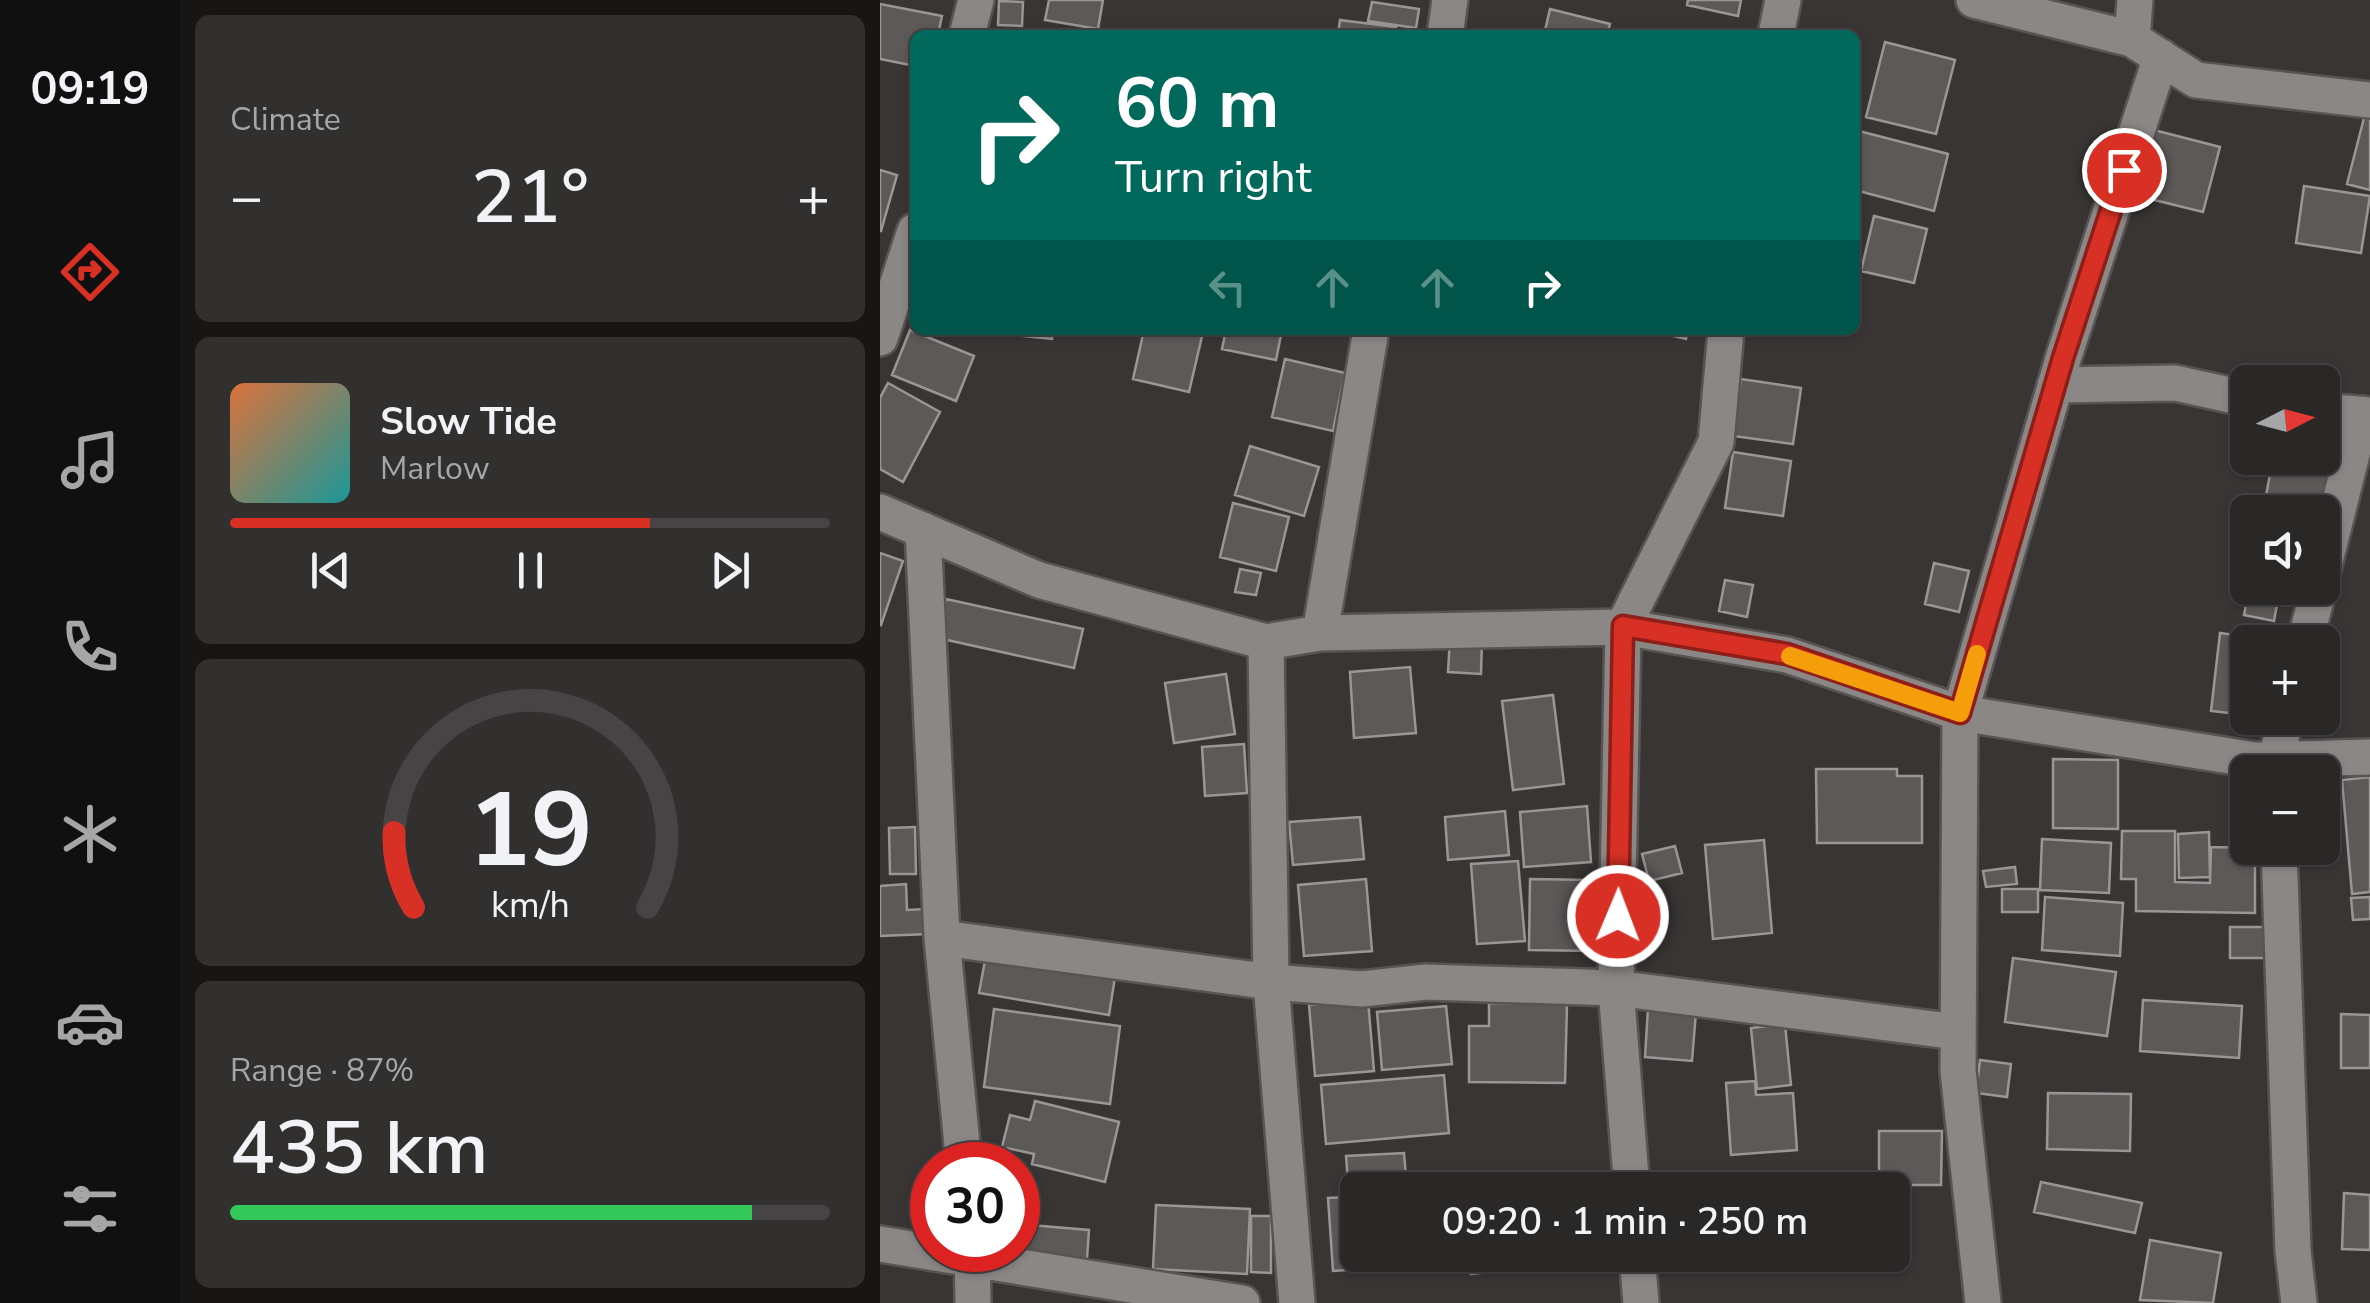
<!DOCTYPE html>
<html lang="en">
<head>
<meta charset="utf-8">
<style>
  :root { --surface:#2a2827; --page:#32302f; --text:#f1f3f6; --muted:#a5a6a7; --line:#464444; --accent:#d93025 }
  body { margin:0; font-family:"Nunito Sans",sans-serif; background:var(--page); color:var(--text); height:100vh; display:flex; flex-direction:column; font-size:38px; white-space:nowrap }
  * { box-sizing:border-box; margin:0 }
  p { font-size:32px; color:var(--muted) }
  .icon { flex:none; width:55px; height:55px; fill:none; stroke:currentColor; stroke-width:2; stroke-linecap:round; stroke-linejoin:round }
  .map { position:relative; flex:1; overflow:hidden }
  .side { display:flex; flex-direction:column; gap:15px; padding:15px; background:#171615; width:700px }
  .side>* { flex:none }
  .banner { position:absolute; left:30px; top:30px; width:950px; height:305px; border-radius:15px; box-shadow:0 2px 8px #0004,0 0 0 2px var(--line); background:#00695c; color:#fff; overflow:hidden }
  .needle { width:65px; rotate:84deg }
  .buttons { position:absolute; left:1350px; top:365px; display:grid; gap:20px }
  .buttons a { display:grid; place-items:center; width:110px; height:110px; border-radius:15px; background:var(--surface); box-shadow:0 2px 8px #0004,0 0 0 2px var(--line); font-size:50px }
  .speed { position:absolute; left:30px; top:1142px; display:flex; gap:20px; font-size:50px; font-weight:700; text-align:center }
  .speed>* { display:grid; place-content:center; width:130px; height:130px; border-radius:50%; background:var(--surface); box-shadow:0 2px 8px #0004,0 0 0 2px var(--line); line-height:1 }
  .speed .limit { border:15px solid #d22; background:#fff; color:#111 }
  .pin { position:absolute; display:grid; place-items:center; width:85px; height:85px; color:#fff; margin:-42px; border:5px solid #fff; border-radius:50%; box-shadow:0 2px 10px #0007 }
  .me { position:absolute; width:110px; margin:-55px; rotate:1deg; stroke-linejoin:round; filter:drop-shadow(0 0 8px #0008) }
  .turn { display:flex; align-items:center; gap:35px; height:210px; padding:0 40px; font-size:45px }
  .turn .icon { width:130px; height:130px; stroke-width:2.5 }
  .turn b { display:block; font-size:70px; line-height:85px }
  .lanes { display:flex; align-items:center; height:95px; padding:0 40px; background:#0003; justify-content:center; gap:50px; direction:ltr }
  .lanes .off { opacity:.35 }
  .big { font-size:75px; font-weight:600; line-height:1.1 }
  .side .widget { flex:1; display:flex; flex-direction:column; justify-content:center; gap:15px; min-width:0; padding:0 35px; border-radius:15px; background:var(--page) }
  .side .dial { align-items:center; gap:0 }
  .dial svg { height:260px; overflow:visible; fill:none; stroke:var(--line); stroke-width:7; stroke-linecap:round; text-anchor:middle }
  .dial text { fill:var(--text); stroke:none }
  .song { display:flex; align-items:center; gap:30px }
  .cover { width:120px; height:120px; border-radius:15px; background:linear-gradient(135deg,hsl(20 70% 55%),hsl(180 70% 35%)) }
  .played { height:10px; border-radius:5px; background:linear-gradient(90deg,var(--accent) 70%,var(--line) 70%) }
  .keys { display:flex; justify-content:space-around; direction:ltr }
  .heat { display:flex; justify-content:space-between; align-items:center; font-size:55px; direction:ltr }
  .charge { height:15px; border-radius:8px; background:linear-gradient(90deg,#34c759 87%,var(--line) 0) }
  .trip { position:absolute; left:460px; top:1172px; width:570px; height:100px; border-radius:15px; background:var(--surface); box-shadow:0 2px 8px #0004,0 0 0 2px var(--line); font-weight:600; line-height:100px; text-align:center }
  main { display:flex; flex:1; min-height:0 }
  .menu { display:flex; flex-direction:column; width:180px; justify-content:space-around; align-items:center; background:#111010; color:var(--muted) }
  .menu .icon { width:70px; height:70px }
  .menu .on { color:var(--accent) }
  .menu b { font-size:45px; color:var(--text) }
  .map>svg:first-child { display:block }
  .building { fill:#5c5958; stroke:#9a9695; stroke-width:2.5 }
  .lines { fill:none; stroke-linecap:round; stroke-linejoin:round }
  .street-casing { stroke:#575453; stroke-width:40 }
  .street { stroke:#8b8786; stroke-width:35 }
  .route-casing { stroke:#8d1f18; stroke-width:25 }
  .route { stroke:#d93025; stroke-width:18 }
  .slow { stroke:#f59e0b; stroke-width:18 }
</style>
</head>
<body>
<main>
<nav class="menu">
<b>09:19</b>
<svg class="icon on" aria-label="directions" viewBox="0 0 24 24"><path d="M12 3l9 9-9 9-9-9zM9 14v-3h6M13 9l2 2-2 2"/></svg>
<svg class="icon" aria-label="music" viewBox="0 0 24 24"><path d="M9 18V5l10-2v13"/><circle cx="6" cy="18" r="3"/><circle cx="16" cy="16" r="3"/></svg>
<svg class="icon" aria-label="phone" viewBox="0 0 24 24"><path d="M5 4h4l2 5-3 2q2 4 5 5l2-3 5 2v4C11 20 4 13 5 4z"/></svg>
<svg class="icon" aria-label="climate" viewBox="0 0 24 24"><path d="M12 3v18M4 7l16 10M4 17L20 7"/></svg>
<svg class="icon" aria-label="car" viewBox="0 0 24 24"><path d="M5 17H2v-5l4-1 3-4h7l3 4 3 1v5h-3M9 17h6M6 11h13"/><circle cx="7" cy="17" r="2"/><circle cx="17" cy="17" r="2"/></svg>
<svg class="icon" aria-label="filters" viewBox="0 0 24 24"><path d="M4 7h16M4 17h16"/><circle cx="9" cy="7" r="2"/><circle cx="15" cy="17" r="2"/></svg>
</nav>
<section class="side">
<div class="widget"><p>Climate</p>
<div class="heat"><a>−</a><b class="big">21°</b><a>+</a></div>
</div>
<div class="widget">
<div class="song"><i class="cover"></i><div><b>Slow Tide</b><p>Marlow</p></div></div>
<div class="played"></div>
<div class="keys"><svg class="icon" aria-label="previous" viewBox="0 0 24 24"><path d="M18 5L8 12l10 7zM5 5v14"/></svg><svg class="icon" aria-label="pause" viewBox="0 0 24 24"><path d="M8 5v14M16 5v14"/></svg><svg class="icon" aria-label="next" viewBox="0 0 24 24"><path d="M6 5l10 7-10 7zM19 5v14"/></svg></div>
</div>
<div class="widget dial"><svg viewBox="0 0 100 80">
<path d="M14 69A42 42 0 1 1 86 69"/>
<path d="M14 69A42 42 0 0 1 8 46" stroke="#d93025"/>
<text x="50" y="56" font-size="32" font-weight="700">19</text>
<text x="50" y="72" font-size="11">km/h</text>
</svg></div>
<div class="widget"><p>Range · 87%</p><b class="big">435 km</b><div class="charge"></div></div>
</section>
<div class="map">
<svg width="1490" height="1303" viewBox="0 0 1490 1303">
  <rect width="100%" height="100%" fill="#383534"/>
  <path class="building" d="M169,0H223L218,29L165,20Z
    M808,0H861L858,16L807,5Z
    M119,1L143,2L142,26L118,25Z
    M492,2L539,9L536,28L488,21Z
    M0,4L62,16L58,35H35V66L0,59Z
    M670,9L730,24L727,35H664Z
    M460,20L516,27L515,35H458Z
    M1005,42L1075,60L1056,134L986,117Z
    M1485,114L1490,115V190L1467,184Z
    M1270,129L1340,147L1323,212L1254,195Z
    M975,130L1068,154L1054,211L975,190Z
    M0,170L17,175L1,231H0Z
    M1424,186L1490,196L1481,253L1416,243Z
    M994,216L1047,229L1034,283L981,271Z
    M30,330L94,356L76,401L12,375Z
    M113,330H173L172,339L113,333Z
    M264,330L323,332L309,392L253,379Z
    M346,330H402L396,360L342,349Z
    M769,330H808L806,339Z
    M405,359L465,373L453,431L392,417Z
    M861,379L921,388L913,444L853,436Z
    M8,383L60,412L23,482L0,469V398Z
    M1442,431L1460,434L1442,512H1383L1393,458H1442Z
    M370,446L439,467L424,516L355,495Z
    M853,452L911,461L903,516L845,508Z
    M353,503L409,517L396,571L340,557Z
    M0,553L23,561L1,625L0,624Z
    M1054,563L1089,571L1079,612L1045,604Z
    M360,569L381,573L376,595L355,592Z
    M845,580L873,585L867,617L839,611Z
    M1369,588H1400L1394,621L1364,615Z
    M66,599L203,629L194,668L58,638Z
    M1340,633L1399,641L1368,642V715L1331,711Z
    M570,638L602,639L601,674L568,672Z
    M530,667L536,733L474,738L470,672Z
    M346,674L355,734L294,743L285,683Z
    M673,695L684,784L633,790L622,701Z
    M364,744L367,793L325,796L322,747Z
    M1173,759L1238,760V829L1173,828Z
    M936,769H1017V776H1042V843H937Z
    M1455,769V820L1442,819V772Z
    M1490,777V892L1472,894L1462,780Z
    M707,806L711,862L644,867L640,812Z
    M625,811L629,855L568,860L565,817Z
    M480,817L484,859L413,865L409,822Z
    M35,827L36,874H10L9,828Z
    M1242,831H1295V882L1330,883L1331,847L1375,848V913L1256,911V879H1241Z
    M1329,832L1330,877L1299,878L1298,834Z
    M1162,839L1231,843L1229,893L1160,890Z
    M884,840L892,933L833,939L825,845Z
    M795,846L802,873L769,881L762,854Z
    M638,861L645,941L597,944L591,864Z
    M1135,867L1137,884L1106,887L1103,871Z
    M486,879L492,951L424,956L418,885Z
    M650,879L712,880V951L649,950Z
    M26,884L27,910L46,909L48,934L0,936V886Z
    M1122,889H1158V912H1122Z
    M1165,897L1243,903L1240,956L1162,950Z
    M1490,897V919L1473,920L1471,898Z
    M1350,927H1390L1391,958H1350Z
    M106,955L235,977L229,1015L99,993Z
    M1133,958L1236,972L1227,1036L1125,1022Z
    M488,1000L494,1071L435,1076L429,1005Z
    M1263,1000L1362,1006L1359,1058L1260,1051Z
    M609,1003L687,1004L685,1083L589,1082V1026H609Z
    M566,1006L572,1064L502,1070L497,1012Z
    M768,1008L816,1012L812,1061L765,1057Z
    M114,1009L240,1026L230,1104L104,1087Z
    M1461,1014L1490,1015V1068H1461Z
    M905,1024L911,1085L877,1089L871,1028Z
    M1100,1060L1131,1064L1127,1097L1096,1093Z
    M564,1075L569,1133L446,1144L441,1085Z
    M875,1081L876,1095L913,1093L917,1150L851,1155L846,1083Z
    M1168,1093L1251,1094L1250,1151L1167,1149Z
    M155,1101L239,1122L225,1182L152,1164L154,1154L122,1147L130,1115L150,1120Z
    M999,1131H1062L1061,1185H999Z
    M524,1153L526,1176L544,1175L545,1190H478V1255H531L532,1266L453,1271L448,1198L469,1197L466,1156Z
    M1161,1182L1262,1203L1255,1233L1154,1212Z
    M1464,1193L1490,1195V1250L1462,1249Z
    M276,1205L370,1209L367,1274L273,1269Z
    M371,1216H391V1273L371,1272Z
    M138,1224L209,1230L207,1259L124,1252L138,1250Z
    M1270,1240L1341,1253L1333,1303L1260,1300Z
    M589,1255H651L653,1268L591,1274Z"/>
  <g class="lines">
    <defs>
      <path id="street" d="M1094,0L1252,39
        M1255,0L1252,39L1316,80L1490,100
        M87,35L96,0
        M565,35L570,0
        M896,35L903,0
        M0,338L35,231
        M1175,385L1295,383L1368,399
        M1442,411L1490,415
        M0,512L159,580L386,642L440,633L743,627L907,655L1080,713L1375,760L1490,757
        M43,530L62,938L84,1165
        M1442,573L1482,414
        M440,633L491,330
        M386,642L391,982L417,1303
        M1425,642L1439,588
        M1396,772V760L1406,718
        M1399,848L1413,1251L1419,1303
        M62,938L391,982L482,989L546,982L736,988L1077,1032
        M752,1190L736,988L743,627L836,442L846,330
        M0,1244L362,1303
        M92,1250L93,1303
        M757,1255L761,1303
        M1103,1303L1078,1071L1080,713L1183,359L1281,57"/>
    </defs>
    <use href="#street" class="street-casing"/>
    <use href="#street" class="street"/>
  </g>
  <g class="lines">
    <defs>
      <path id="route" d="M738,916L743,626L907,654L1080,713L1183,358L1244,170"/>
    </defs>
    <use href="#route" class="route-casing"/>
    <use href="#route" class="route"/>
    <path class="slow" d="M910,656L1080,713L1097,654"/>
  </g>
</svg>
<div class="buttons">
<a><svg class="needle" viewBox="-14 -14 28 28"><path d="M0-13l5 13h-10z" fill="#e53935"/><path d="M0 13l5-13h-10z" fill="#a5a6a7"/></svg></a>
<a><svg class="icon" aria-label="sound" viewBox="0 0 24 24"><path d="M4 9h4l5-4v14l-5-4H4zM17 9q2 3 0 6"/></svg></a>
<a>+</a>
<a>−</a>
</div>
<div class="speed"><div class="limit">30</div></div>
<div class="pin" style="left:1244px;top:170px;background:#d93025"><svg class="icon" aria-label="arrive" viewBox="0 0 24 24"><path d="M6 21V4h12l-3 4 3 4H6"/></svg></div>
<svg class="me" style="left:738px;top:916px" viewBox="-20 -20 40 40"><circle r="17" fill="#d93025" stroke="#fff" stroke-width="3"/><path d="M0-11L8 9 0 5-8 9z" fill="#fff"/></svg>
<div class="trip">09:20 · 1 min · 250 m</div>
<div class="banner">
<div class="turn"><svg class="icon" aria-label="right" viewBox="0 0 24 24"><path d="M7 20v-9h11M14 6l5 5-5 5"/></svg><div><b>60 m</b>Turn right</div></div>
<div class="lanes"><svg class="icon off" aria-label="left" viewBox="0 0 24 24"><path d="M17 20v-9H6M10 6l-5 5 5 5"/></svg><svg class="icon off" aria-label="ahead" viewBox="0 0 24 24"><path d="M12 20V5M6 11l6-6 6 6"/></svg><svg class="icon off" aria-label="ahead" viewBox="0 0 24 24"><path d="M12 20V5M6 11l6-6 6 6"/></svg><svg class="icon" aria-label="right" viewBox="0 0 24 24"><path d="M7 20v-9h11M14 6l5 5-5 5"/></svg></div>
</div>
</div>
</main>
</body>
</html>
